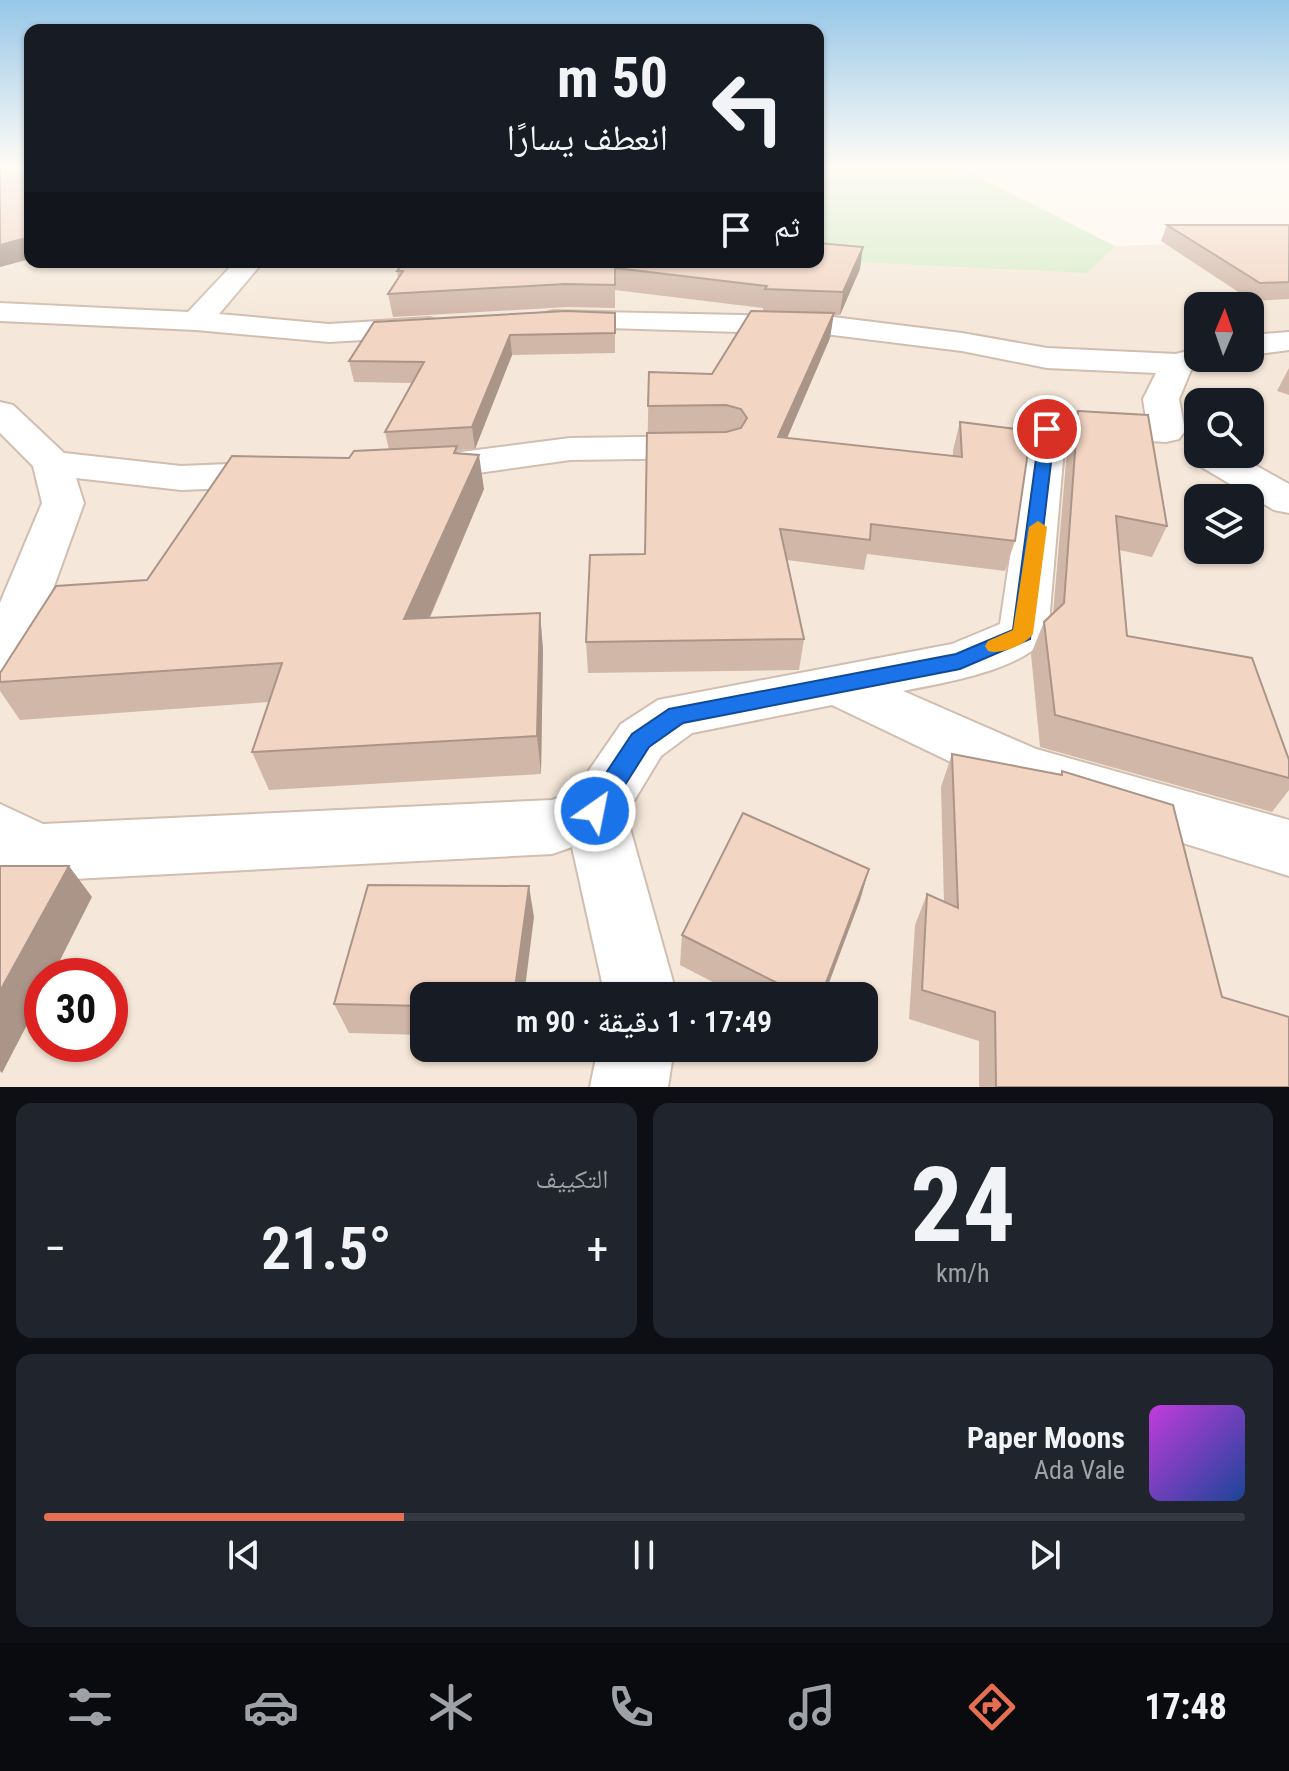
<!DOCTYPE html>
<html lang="ar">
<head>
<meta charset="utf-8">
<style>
  :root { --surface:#171b24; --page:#20242c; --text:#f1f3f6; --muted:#9ea1a6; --line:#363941; --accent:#e76f51 }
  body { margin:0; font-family:"Roboto Condensed","Noto Naskh Arabic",sans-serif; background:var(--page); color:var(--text); direction:rtl; height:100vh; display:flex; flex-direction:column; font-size:30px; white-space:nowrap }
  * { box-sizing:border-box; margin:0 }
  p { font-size:26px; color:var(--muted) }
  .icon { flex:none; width:44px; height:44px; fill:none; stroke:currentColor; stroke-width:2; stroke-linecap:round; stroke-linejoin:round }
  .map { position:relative; height:1087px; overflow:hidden; direction:ltr }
  .details { display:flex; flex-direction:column; gap:16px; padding:16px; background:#0d0f14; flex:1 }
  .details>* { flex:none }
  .banner { position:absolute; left:24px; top:24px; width:800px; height:244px; border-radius:16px; box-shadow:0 2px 6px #0004; direction:rtl; background:#171b24; color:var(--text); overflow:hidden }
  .needle { width:52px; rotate:2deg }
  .buttons { position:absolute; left:1184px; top:292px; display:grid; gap:16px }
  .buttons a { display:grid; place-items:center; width:80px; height:80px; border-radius:16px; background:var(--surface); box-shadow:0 2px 6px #0004; font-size:40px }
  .speed { position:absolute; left:24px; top:958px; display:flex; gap:16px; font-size:40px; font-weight:700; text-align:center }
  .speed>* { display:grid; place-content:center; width:104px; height:104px; border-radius:50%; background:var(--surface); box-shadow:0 2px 6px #0004; line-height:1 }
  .speed .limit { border:12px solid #d22; background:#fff; color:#111 }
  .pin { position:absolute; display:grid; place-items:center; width:68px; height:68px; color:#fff; margin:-34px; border:4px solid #fff; border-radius:50%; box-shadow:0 2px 8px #0007 }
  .me { position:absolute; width:88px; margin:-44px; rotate:33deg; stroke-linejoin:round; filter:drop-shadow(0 0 6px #0008) }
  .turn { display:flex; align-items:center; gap:28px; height:168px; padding:0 24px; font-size:36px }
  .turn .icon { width:104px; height:104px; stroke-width:2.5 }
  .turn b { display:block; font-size:56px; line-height:68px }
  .then { display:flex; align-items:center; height:76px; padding:0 24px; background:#0003; gap:16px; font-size:30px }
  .big { font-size:60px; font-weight:600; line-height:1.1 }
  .details .tile { flex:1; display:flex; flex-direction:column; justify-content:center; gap:12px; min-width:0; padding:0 28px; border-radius:16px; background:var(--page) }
  .details .dial { align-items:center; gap:0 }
  .dial b { font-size:104px; line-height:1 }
  .song { display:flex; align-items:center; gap:24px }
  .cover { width:96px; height:96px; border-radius:12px; background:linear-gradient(135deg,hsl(290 70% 55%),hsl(220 70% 35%)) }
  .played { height:8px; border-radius:4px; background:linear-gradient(90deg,var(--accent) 30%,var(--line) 30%) }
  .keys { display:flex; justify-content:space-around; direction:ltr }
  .heat { display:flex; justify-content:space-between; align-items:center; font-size:44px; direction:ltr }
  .details .tiles { flex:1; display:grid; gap:16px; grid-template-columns:1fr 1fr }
  .tile:last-child { grid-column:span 2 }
  .trip { position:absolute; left:410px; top:982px; width:468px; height:80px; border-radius:16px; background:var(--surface); box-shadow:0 2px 6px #0004; font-weight:600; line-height:80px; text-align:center; direction:rtl }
  .dock { display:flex; height:128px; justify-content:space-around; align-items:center; background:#090b0e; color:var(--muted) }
  .dock .icon { width:56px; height:56px }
  .dock .current { color:var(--accent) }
  .dock b { font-size:36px; color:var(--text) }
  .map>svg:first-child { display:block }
  .residential { fill:#f5e8da; fill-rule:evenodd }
  .green { fill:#d8ecc9 }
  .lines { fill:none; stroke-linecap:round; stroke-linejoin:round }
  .minor-casing { stroke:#d1beb0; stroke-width:4 }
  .minor { fill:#fff; fill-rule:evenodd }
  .wall { fill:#d1b7a8 }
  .shaded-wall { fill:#aa9588 }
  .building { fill:#f3d5c3; stroke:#aa9588; stroke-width:2 }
  .route { fill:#1a73e8; stroke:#114b97; stroke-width:2 }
  .slow { fill:#f59e0b }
</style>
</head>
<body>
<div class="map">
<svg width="1289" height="1087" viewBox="0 0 1289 1087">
  <rect width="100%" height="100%" fill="#fdf6ec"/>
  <path class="residential" d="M0,165H30V262H818V210L1115,246L1289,240V1087H0ZM1198,306H1250V358H1198ZM1198,402H1250V454H1198ZM1198,498H1250V550H1198ZM42,976H110V1044H42ZM424,996H864V1048H424Z"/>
  <path class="green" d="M818,165H955L1115,246L1087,273L818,260Z"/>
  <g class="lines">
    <defs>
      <path id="minor" d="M235,262H263L219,314L329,324L429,318L440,321L444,327L440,333L429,336L329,342L196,330L0,321V303L188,312Z
        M553,311L833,317L962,333L1047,348L1176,354L1198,348V358H1214L1210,365L1191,370L1179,399L1185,431L1179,439L1166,442L1065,436L1048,634C1027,670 942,683 903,691L1036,749L1289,820V876L1003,787L832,705L692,733L661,756L626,814L677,996H605L572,847L552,854L35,881L0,865V804L43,824L552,800L574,792L621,724L658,700L952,644L1000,624L1029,429C1047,402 1116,417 1146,419L1143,399L1156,373L1047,368L962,351L833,335L542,326L538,320L542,314Z
        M1289,332V350L1250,355V335Z
        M0,402L13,405L64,453L181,466L277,462L291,466L297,474L291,482L277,486L181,490L76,478L84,503L26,664L18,677L0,683V603L42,503L33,466L0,433Z
        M707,436L720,439L726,447L720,455L707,458L570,460L422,481L408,477L402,469L408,461L422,457L570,438Z
        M1198,445V454H1235L1289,484V513L1274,510L1193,462L1188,454Z
        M598,1048H674L668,1087H590Z"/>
    </defs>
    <use href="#minor" class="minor-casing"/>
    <use href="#minor" class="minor"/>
  </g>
  <path class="wall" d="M1167,225H1289V299L1252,301L1161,241Z
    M404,262L860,269L840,315H833L830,338L787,438L953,456V450L960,422L1015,541L1005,571L867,554L864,570L787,560L804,639L799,670L588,673L586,642L645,554L649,372L712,374L763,311V308L615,290V308L567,307L393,317L388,294L398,278L397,271Z
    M615,313V353L512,355L475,449L458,450V453L484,489L430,618L540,613L543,650L541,774L269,790L252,752L269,702L20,720L0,691V673L147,580L349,458L389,450L385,432L413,383L354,382L349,361Z
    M1289,368V395L1277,391Z
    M1078,411L1167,526L1152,557L1119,550L1127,636L1289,760V790L1272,812L1040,747L1031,654L1044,622L1053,614L1068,439Z
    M952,754L1060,775L1062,771L1222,997L1289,1087H979V1041L909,1019L915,925L927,894L944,902L941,787Z
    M869,869L860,900L824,996H740L680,965L682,935Z
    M534,917L424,996V1035L349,1033L334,1004Z"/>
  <path class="shaded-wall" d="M30,237V259L0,267V245Z
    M863,247L860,269L840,315L843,292Z
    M834,313L830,338L775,466L778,437Z
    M510,335L512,355L475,449L472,427Z
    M479,455L484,489L413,656L404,619Z
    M540,613L543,650L541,774L537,736Z
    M69,866L92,897L52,976H42V996L2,1073L0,1071V991Z
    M869,869L860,900L824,996H821Z
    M529,886L534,917L524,996H514Z"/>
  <path class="building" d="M0,165H30V237L0,245Z
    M1167,225H1289V282L1260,283Z
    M818,243L863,247L843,292L765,289L767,286L615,268V285L565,284L388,294L403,271H397L404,262H818Z
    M566,311L615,313V333L510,335L472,427L385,432L424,362L349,361L374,322Z
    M751,311L834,313L778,437L962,457L960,422L1031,431L1015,541L871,524L870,540L780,529L804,639L586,642L590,555L645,554L647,433L726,432L741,428L747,418L741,409L726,405L648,406L649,372L712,374Z
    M1078,411L1148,415L1167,526L1116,516L1127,636L1252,658L1289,760V778L1055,715L1044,622L1064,603Z
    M457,446L454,453L479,455L404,619L540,613L537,736L252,752L282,663L0,682V673L56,586L147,580L232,456L349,458L354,451Z
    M952,754L1062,775V771L1173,805L1222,997L1289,1017V1087H996L995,1012L922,990L927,894L958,908Z
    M743,813L869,869L821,996H803L682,935Z
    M0,866H69L0,991Z
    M368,885L529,886L514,996H424V1006L334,1004Z"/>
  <linearGradient id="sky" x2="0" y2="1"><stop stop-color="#97c7e8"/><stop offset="0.52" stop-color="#fefbf6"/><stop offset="1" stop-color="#fefbf6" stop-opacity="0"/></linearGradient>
  <rect width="1289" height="317" fill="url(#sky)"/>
  <path class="route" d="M1047,425L1055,429L1030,639L960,669L683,723L649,747L604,818L595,821L586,818L582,811L586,803L632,734L669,709L956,654L1013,630L1040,429Z"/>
  <path class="slow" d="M1038,521L1047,527L1033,634C1025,645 1001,655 988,651L985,646L988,641L1013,630L1029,527Z"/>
</svg>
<div class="buttons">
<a><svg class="needle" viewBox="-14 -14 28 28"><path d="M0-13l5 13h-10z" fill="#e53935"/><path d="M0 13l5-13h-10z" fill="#9ea1a6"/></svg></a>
<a><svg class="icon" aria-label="search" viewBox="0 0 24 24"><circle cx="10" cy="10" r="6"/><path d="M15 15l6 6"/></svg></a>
<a><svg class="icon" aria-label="layers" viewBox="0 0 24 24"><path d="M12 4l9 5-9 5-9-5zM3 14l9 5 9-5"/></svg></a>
</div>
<div class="speed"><div class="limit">30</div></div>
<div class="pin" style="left:1047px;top:429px;background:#d93025"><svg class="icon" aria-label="arrive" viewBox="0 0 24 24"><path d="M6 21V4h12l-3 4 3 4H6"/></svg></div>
<svg class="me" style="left:595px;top:811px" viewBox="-20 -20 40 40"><circle r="17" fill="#1a73e8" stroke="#fff" stroke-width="3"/><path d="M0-11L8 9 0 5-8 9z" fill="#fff"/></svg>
<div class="trip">17:49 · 1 دقيقة · 90 m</div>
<div class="banner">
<div class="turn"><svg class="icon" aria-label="left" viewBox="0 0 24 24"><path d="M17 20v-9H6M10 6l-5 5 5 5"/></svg><div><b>50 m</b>انعطف يسارًا</div></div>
<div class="then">ثم<svg class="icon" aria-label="arrive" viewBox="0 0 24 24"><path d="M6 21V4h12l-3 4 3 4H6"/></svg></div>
</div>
</div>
<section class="details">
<div class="tiles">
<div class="tile dial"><b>24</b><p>km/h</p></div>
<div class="tile"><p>التكييف</p>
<div class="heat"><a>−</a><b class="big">21.5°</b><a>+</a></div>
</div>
<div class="tile">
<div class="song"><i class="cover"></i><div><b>Paper Moons</b><p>Ada Vale</p></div></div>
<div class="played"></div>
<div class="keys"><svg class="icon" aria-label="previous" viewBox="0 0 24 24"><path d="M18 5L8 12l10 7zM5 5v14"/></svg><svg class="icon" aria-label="pause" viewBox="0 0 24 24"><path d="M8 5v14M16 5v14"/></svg><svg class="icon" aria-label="next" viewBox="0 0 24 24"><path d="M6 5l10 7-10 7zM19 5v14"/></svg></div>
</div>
</div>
</section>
<nav class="dock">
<b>17:48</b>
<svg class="icon current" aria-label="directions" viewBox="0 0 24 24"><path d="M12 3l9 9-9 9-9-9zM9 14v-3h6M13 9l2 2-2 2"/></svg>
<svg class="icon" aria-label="music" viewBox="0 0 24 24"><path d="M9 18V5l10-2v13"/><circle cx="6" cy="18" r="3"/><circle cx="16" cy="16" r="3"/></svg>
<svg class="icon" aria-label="phone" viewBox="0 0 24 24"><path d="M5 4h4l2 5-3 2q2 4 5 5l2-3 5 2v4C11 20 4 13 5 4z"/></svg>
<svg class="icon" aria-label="climate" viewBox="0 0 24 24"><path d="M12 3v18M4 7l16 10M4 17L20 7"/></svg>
<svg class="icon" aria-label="car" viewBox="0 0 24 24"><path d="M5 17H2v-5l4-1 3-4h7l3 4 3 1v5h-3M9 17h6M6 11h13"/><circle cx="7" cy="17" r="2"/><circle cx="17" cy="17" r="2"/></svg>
<svg class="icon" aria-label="filters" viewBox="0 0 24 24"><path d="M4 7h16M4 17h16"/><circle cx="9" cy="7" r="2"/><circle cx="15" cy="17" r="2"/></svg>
</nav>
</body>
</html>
